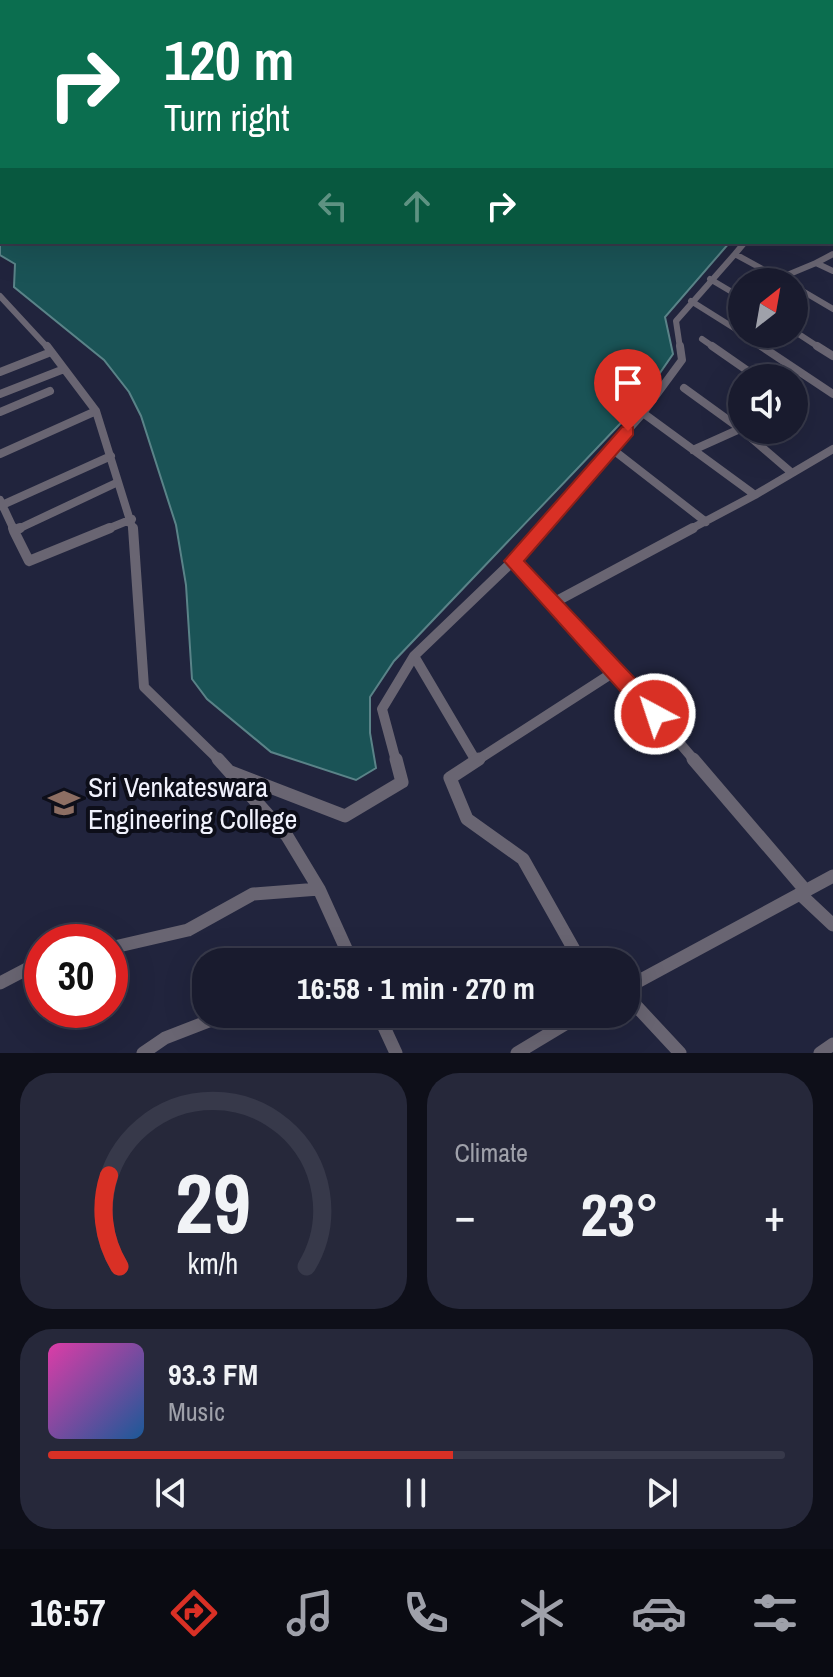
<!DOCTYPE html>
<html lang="en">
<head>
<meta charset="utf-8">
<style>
  :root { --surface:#191b2e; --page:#26283a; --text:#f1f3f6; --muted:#9fa1aa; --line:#37394a; --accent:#d93025 }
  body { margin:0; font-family:"Archivo Narrow",sans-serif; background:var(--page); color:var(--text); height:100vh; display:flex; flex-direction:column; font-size:30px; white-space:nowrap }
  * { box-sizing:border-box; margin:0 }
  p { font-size:26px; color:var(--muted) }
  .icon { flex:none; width:44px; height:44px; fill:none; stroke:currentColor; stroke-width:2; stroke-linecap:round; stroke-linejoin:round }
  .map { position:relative; height:1053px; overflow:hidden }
  .drawer { display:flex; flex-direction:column; gap:20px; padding:20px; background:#0e0f19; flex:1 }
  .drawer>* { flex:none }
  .top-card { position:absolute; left:0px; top:0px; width:834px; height:244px; box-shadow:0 8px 32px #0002,0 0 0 2px var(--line); background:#0b6e4f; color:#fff; overflow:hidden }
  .needle { width:52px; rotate:31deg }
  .controls { position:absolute; left:728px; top:268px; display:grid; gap:16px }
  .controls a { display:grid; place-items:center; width:80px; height:80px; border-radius:50%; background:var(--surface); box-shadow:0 8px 32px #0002,0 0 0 2px var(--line); font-size:40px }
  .speed { position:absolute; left:24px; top:924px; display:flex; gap:16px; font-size:40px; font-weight:700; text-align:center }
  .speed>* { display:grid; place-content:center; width:104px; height:104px; border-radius:50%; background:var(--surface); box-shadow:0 8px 32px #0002,0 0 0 2px var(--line); line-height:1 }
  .speed .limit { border:12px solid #d22; background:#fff; color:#111 }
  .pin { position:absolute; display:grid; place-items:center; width:68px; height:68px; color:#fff; margin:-82px -34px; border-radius:50% 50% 50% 0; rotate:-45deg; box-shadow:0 0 8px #0007 }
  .pin .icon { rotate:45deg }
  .me { position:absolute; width:88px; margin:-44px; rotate:320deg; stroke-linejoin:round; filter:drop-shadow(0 0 6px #0008) }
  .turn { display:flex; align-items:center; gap:28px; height:168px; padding:0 32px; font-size:36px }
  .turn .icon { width:104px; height:104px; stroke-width:2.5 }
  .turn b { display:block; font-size:56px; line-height:68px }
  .lanes { display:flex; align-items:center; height:76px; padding:0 32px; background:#0003; justify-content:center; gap:40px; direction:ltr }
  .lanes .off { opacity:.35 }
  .big { font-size:60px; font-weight:800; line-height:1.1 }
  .drawer .widget { flex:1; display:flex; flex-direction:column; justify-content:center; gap:12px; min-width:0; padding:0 28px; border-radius:32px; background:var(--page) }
  .drawer .dial { align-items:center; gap:0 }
  .dial svg { height:208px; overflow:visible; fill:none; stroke:var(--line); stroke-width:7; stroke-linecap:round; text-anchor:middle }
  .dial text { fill:var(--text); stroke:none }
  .song { display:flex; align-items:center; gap:24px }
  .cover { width:96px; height:96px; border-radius:12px; background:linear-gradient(135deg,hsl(320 70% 55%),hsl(210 70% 35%)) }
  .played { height:8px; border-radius:4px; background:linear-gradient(90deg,var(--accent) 55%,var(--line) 55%) }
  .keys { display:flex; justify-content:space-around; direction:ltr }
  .heat { display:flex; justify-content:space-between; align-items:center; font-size:44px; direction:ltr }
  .drawer .tiles { flex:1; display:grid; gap:20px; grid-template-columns:1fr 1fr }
  .widget:last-child { grid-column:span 2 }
  .trip { position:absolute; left:192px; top:948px; width:448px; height:80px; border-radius:32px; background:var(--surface); box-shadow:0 8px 32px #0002,0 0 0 2px var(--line); font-weight:800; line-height:80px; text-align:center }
  .tabs { display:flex; height:128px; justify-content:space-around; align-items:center; background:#0a0b12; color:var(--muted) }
  .tabs .icon { width:56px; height:56px }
  .tabs .current { color:var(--accent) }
  .tabs b { font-size:36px; color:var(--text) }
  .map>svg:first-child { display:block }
  .water { fill:#1a5356; stroke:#5a8388; stroke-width:2 }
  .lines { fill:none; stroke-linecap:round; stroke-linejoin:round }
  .street-far4 { stroke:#696572; stroke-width:4 }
  .street-far3 { stroke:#696572; stroke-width:6 }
  .street-far2 { stroke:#696572; stroke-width:8 }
  .street-far1 { stroke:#696572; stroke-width:10 }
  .street { stroke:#696572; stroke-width:13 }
  .primary { fill:#aba4bf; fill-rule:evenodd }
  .highway { fill:#c5bdde; fill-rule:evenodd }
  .route { fill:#d93025; stroke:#8d1f18; stroke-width:2 }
  .labels { text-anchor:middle; stroke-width:8; stroke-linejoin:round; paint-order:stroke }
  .near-poi-label { font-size:28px; fill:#f1f2fd; stroke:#0d0e19; text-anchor:start }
</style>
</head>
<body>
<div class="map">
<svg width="833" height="1053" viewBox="0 0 833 1053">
  <rect width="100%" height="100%" fill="#21243d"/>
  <path class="water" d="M0,54L2,242H730L665,317L673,354L637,406L394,661L370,697V733L376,768L356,780L271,752L207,699L192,679L186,585L176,525L141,416L129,392L104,360L14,287L15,264L0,255Z"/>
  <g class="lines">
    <path class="street-far4" d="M113,0L116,2
      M816,0L823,2
      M236,2L247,0
      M606,2L613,0
      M642,2L649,0"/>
    <path class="street-far3" d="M735,254L745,242
      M816,263L833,254
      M780,278L816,263L833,271
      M710,279L742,298
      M794,286L833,309
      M0,296L48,348
      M691,301L742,333
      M794,331L820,348
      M743,334L764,348
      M702,339L715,348
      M680,348L676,321L735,254L786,282"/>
    <path class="street-far2" d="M47,346L96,411L133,530
      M712,346L758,378
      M761,346L833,394
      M817,346L833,356
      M0,372L51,352
      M684,388L742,430
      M0,394L64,369
      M0,412L50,391
      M643,413L682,360L680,346
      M742,430L792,473
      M612,449L706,522
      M693,450L742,428
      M0,454L96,411
      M755,495L833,449
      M0,500L14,530
      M0,506L111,456
      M16,530L116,483
      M105,530L132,519
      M540,530L643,413L755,495L689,530"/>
    <path class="street-far1" d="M13,528L14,531L20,528
      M133,528L144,687L220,761
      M14,531L29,561L110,528
      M513,561L542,528
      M553,603L693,528
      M414,656L476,761
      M396,761L382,709L414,656L513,561L617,670
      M476,761L617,670L695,761"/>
    <path class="street" d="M218,759L287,836L319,889
      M479,759L450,778L467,819L523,859L581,962
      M693,759L806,891
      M231,772L345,816L402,782L396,759
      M800,894L833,925
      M110,948L188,930L253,894L319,889L352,962
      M0,983L42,961
      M626,988L833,876
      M626,995L680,1053
      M378,1014L396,1053
      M143,1053L165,1038L227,1014
      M517,1053L582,1014
      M820,1053L833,1044"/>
    <path class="primary" d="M0,14H2V18H0Z"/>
    <path class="highway" d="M0,4H2V8H0Z
      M832,11H833V15H832Z"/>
  </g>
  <path class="route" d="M628,426L633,427V435L524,561L662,707L666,714L662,721L655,724L647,721L504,561L622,427Z"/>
  <defs>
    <symbol id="university-bare" viewBox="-9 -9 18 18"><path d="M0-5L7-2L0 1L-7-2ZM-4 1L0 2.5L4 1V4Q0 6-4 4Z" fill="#8d6e63" stroke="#0d0e19" stroke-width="2.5" paint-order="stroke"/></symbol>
  </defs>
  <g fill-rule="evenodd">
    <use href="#university-bare" x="42" y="781" width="44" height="44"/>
  </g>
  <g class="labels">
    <g class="near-poi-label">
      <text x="88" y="797">Sri Venkateswara<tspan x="88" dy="32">Engineering College</tspan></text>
    </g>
  </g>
</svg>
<div class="controls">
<a><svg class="needle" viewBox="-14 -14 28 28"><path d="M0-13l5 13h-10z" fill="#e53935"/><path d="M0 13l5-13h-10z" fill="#9fa1aa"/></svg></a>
<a><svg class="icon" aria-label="sound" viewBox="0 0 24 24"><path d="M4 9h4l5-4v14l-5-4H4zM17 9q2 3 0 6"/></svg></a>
</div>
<div class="speed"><div class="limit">30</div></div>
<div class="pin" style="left:628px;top:431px;background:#d93025"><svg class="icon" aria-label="arrive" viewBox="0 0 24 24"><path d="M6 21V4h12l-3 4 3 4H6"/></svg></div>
<svg class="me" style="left:655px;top:714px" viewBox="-20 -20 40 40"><circle r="17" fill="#d93025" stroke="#fff" stroke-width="3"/><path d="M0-11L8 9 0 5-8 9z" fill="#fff"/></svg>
<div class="trip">16:58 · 1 min · 270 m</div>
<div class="top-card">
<div class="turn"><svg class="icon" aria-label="right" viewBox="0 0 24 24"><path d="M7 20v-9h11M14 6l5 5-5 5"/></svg><div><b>120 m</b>Turn right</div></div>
<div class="lanes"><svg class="icon off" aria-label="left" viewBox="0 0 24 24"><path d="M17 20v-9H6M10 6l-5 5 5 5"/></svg><svg class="icon off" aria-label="ahead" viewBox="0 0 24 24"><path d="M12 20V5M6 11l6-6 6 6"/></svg><svg class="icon" aria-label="right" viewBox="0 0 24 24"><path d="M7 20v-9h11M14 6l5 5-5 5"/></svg></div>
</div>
</div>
<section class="drawer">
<div class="tiles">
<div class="widget dial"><svg viewBox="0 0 100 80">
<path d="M14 69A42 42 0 1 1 86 69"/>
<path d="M14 69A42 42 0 0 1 10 34" stroke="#d93025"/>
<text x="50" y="56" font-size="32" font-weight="700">29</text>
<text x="50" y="72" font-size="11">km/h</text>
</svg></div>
<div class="widget"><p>Climate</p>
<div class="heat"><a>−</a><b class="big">23°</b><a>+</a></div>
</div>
<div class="widget">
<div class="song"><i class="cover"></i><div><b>93.3 FM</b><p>Music</p></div></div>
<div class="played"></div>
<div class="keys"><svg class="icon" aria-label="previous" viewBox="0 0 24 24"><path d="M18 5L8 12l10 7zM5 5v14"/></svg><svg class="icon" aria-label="pause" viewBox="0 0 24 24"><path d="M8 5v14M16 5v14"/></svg><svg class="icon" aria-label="next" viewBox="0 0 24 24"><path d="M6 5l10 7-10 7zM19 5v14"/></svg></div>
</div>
</div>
</section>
<nav class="tabs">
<b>16:57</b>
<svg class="icon current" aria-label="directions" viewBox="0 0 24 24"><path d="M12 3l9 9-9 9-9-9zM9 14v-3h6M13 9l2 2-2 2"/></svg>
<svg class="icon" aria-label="music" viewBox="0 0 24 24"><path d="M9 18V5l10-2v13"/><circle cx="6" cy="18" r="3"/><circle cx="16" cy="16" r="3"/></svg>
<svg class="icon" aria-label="phone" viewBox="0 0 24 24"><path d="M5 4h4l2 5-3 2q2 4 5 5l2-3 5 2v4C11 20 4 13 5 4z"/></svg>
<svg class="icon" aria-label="climate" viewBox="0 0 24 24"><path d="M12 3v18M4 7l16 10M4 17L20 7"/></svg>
<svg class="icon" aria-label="car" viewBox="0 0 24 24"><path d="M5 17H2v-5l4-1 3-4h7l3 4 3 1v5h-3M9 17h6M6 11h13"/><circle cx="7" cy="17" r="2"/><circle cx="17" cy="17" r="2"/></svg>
<svg class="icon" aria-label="filters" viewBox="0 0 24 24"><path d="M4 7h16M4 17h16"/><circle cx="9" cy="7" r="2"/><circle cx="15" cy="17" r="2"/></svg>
</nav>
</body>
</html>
